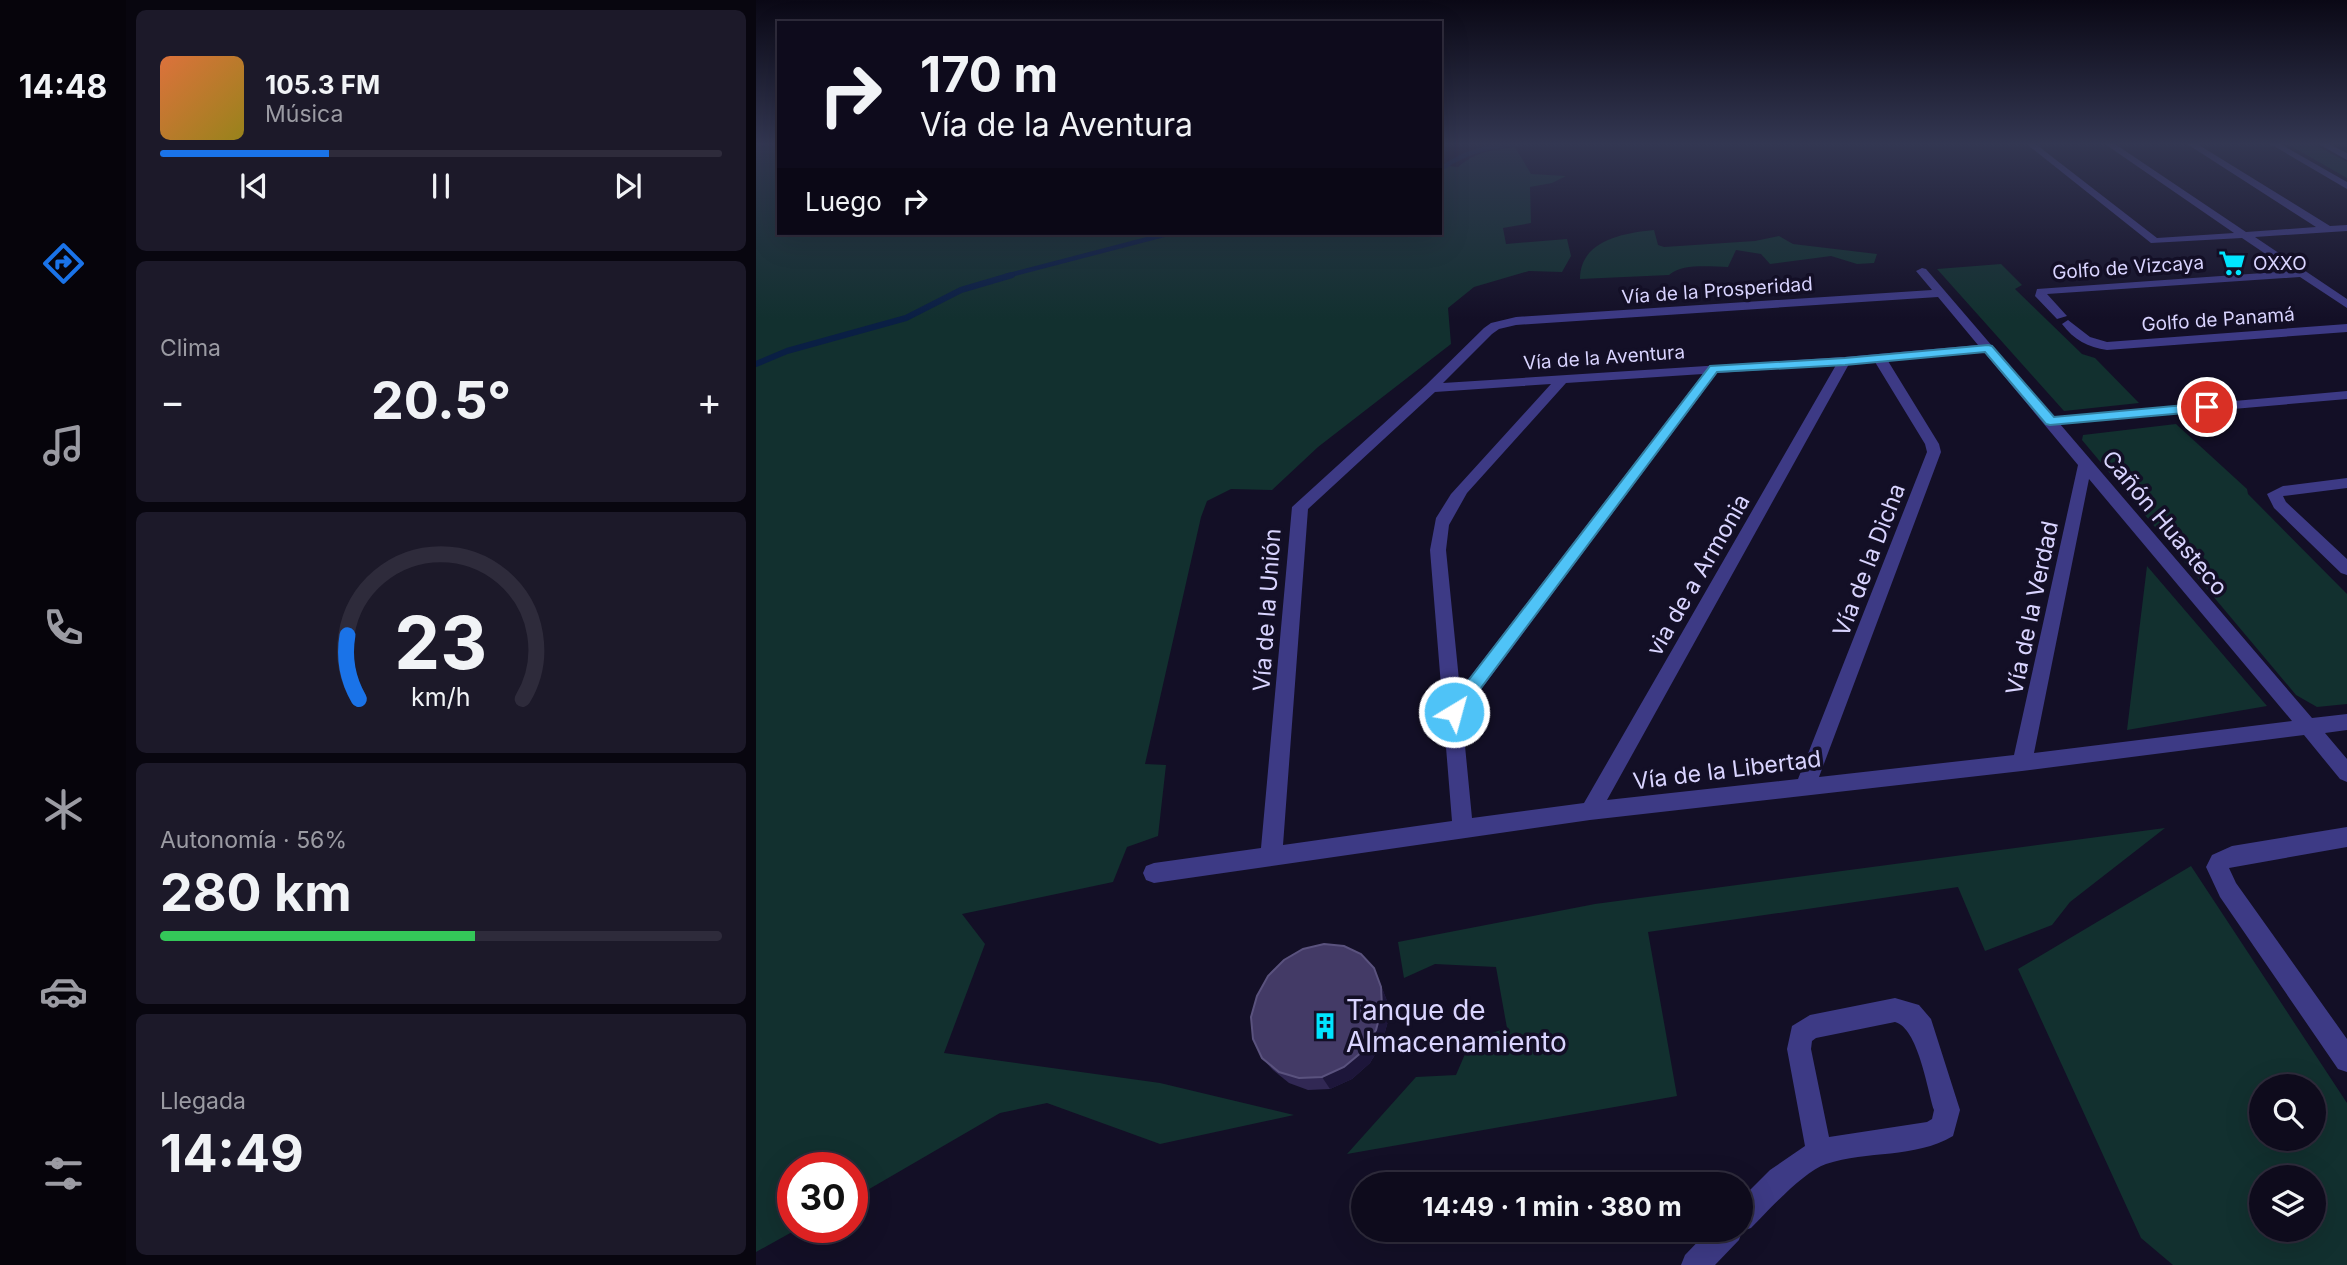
<!DOCTYPE html>
<html lang="es">
<head>
<meta charset="utf-8">
<style>
  :root { --surface:#0e0b1c; --page:#1c1929; --text:#f1f3f6; --muted:#9b9ba3; --line:#2e2b3b; --accent:#1a73e8 }
  body { margin:0; font-family:Inter,sans-serif; background:var(--page); color:var(--text); height:100vh; display:flex; flex-direction:column; font-size:26px; white-space:nowrap }
  * { box-sizing:border-box; margin:0 }
  p { font-size:23px; color:var(--muted) }
  .icon { flex:none; width:38px; height:38px; fill:none; stroke:currentColor; stroke-width:2; stroke-linecap:round; stroke-linejoin:round }
  .map { position:relative; flex:1; overflow:hidden }
  .side { display:flex; flex-direction:column; gap:10px; padding:10px; background:#08060f; width:630px }
  .side>* { flex:none }
  .guide { position:absolute; left:21px; top:21px; width:665px; height:214px; border-radius:0px; box-shadow:0 7px 28px #0002,0 0 0 2px var(--line); background:#0e0b1c; color:var(--text); overflow:hidden }
  .buttons { position:absolute; left:1493px; top:1074px; display:grid; gap:14px }
  .buttons a { display:grid; place-items:center; width:77px; height:77px; border-radius:50%; background:var(--surface); box-shadow:0 7px 28px #0002,0 0 0 2px var(--line); font-size:35px }
  .speed { position:absolute; left:21px; top:1152px; display:flex; gap:14px; font-size:35px; font-weight:700; text-align:center }
  .speed>* { display:grid; place-content:center; width:91px; height:91px; border-radius:50%; background:var(--surface); box-shadow:0 7px 28px #0002,0 0 0 2px var(--line); line-height:1 }
  .speed .limit { border:10px solid #d22; background:#fff; color:#111 }
  .pin { position:absolute; display:grid; place-items:center; width:60px; height:60px; color:#fff; margin:-30px; border:4px solid #fff; border-radius:50%; box-shadow:0 2px 7px #0007 }
  .me { position:absolute; width:77px; margin:-38px; rotate:37deg; stroke-linejoin:round; filter:drop-shadow(0 0 5px #0008) }
  .turn { display:flex; align-items:center; gap:24px; height:147px; padding:0 28px; font-size:32px }
  .turn .icon { width:91px; height:91px; stroke-width:2.5 }
  .turn b { display:block; font-size:49px; line-height:60px }
  .then { display:flex; align-items:center; height:66px; padding:0 28px; background:#0003; gap:14px; font-size:26px }
  .big { font-size:52px; font-weight:700; line-height:1.1 }
  .side .widget { flex:1; display:flex; flex-direction:column; justify-content:center; gap:10px; min-width:0; padding:0 24px; border-radius:10px; background:var(--page) }
  .side .dial { align-items:center; gap:0 }
  .dial svg { height:182px; overflow:visible; fill:none; stroke:var(--line); stroke-width:7; stroke-linecap:round; text-anchor:middle }
  .dial text { fill:var(--text); stroke:none }
  .song { display:flex; align-items:center; gap:21px }
  .cover { width:84px; height:84px; border-radius:10px; background:linear-gradient(135deg,hsl(20 70% 55%),hsl(50 70% 35%)) }
  .played { height:7px; border-radius:4px; background:linear-gradient(90deg,var(--accent) 30%,var(--line) 30%) }
  .keys { display:flex; justify-content:space-around; direction:ltr }
  .heat { display:flex; justify-content:space-between; align-items:center; font-size:38px; direction:ltr }
  .charge { height:10px; border-radius:5px; background:linear-gradient(90deg,#34c759 56%,var(--line) 0) }
  .trip { position:absolute; left:595px; top:1172px; width:402px; height:70px; border-radius:35px; background:var(--surface); box-shadow:0 7px 28px #0002,0 0 0 2px var(--line); font-weight:700; line-height:70px; text-align:center }
  main { display:flex; flex:1; min-height:0 }
  .menu { display:flex; flex-direction:column; width:126px; justify-content:space-around; align-items:center; background:#06040b; color:var(--muted) }
  .menu .icon { width:49px; height:49px }
  .menu .active { color:var(--accent) }
  .menu b { font-size:32px; color:var(--text) }
  .map>svg:first-child { display:block }
  .green { fill:#12302f; fill-rule:evenodd }
  .lines { fill:none; stroke-linecap:round; stroke-linejoin:round }
  .stream-far1 { stroke:#0a1f44; stroke-width:4.5 }
  .stream { stroke:#0a1f44; stroke-width:6 }
  .minor { fill:#3d3a85; fill-rule:evenodd }
  .wall { fill:#312854 }
  .shaded-wall { fill:#1d163a }
  .building { fill:#433a66; stroke:#5a527e; stroke-width:2 }
  .route { fill:#4fc3f7; stroke:#337fa1; stroke-width:2 }
  .labels { text-anchor:middle; stroke-width:7; stroke-linejoin:round; paint-order:stroke }
  .far-poi-label { font-size:19px; fill:#d9d4ff; stroke:#130f26; text-anchor:start }
  .far-street-label { font-size:19px; fill:#d9d4ff; stroke:#130f26 }
  .street-label { font-size:23px; fill:#d9d4ff; stroke:#130f26 }
  .near-poi-label { font-size:28px; fill:#d9d4ff; stroke:#130f26; text-anchor:start }
</style>
</head>
<body>
<main>
<nav class="menu">
<b>14:48</b>
<svg class="icon active" aria-label="directions" viewBox="0 0 24 24"><path d="M12 3l9 9-9 9-9-9zM9 14v-3h6M13 9l2 2-2 2"/></svg>
<svg class="icon" aria-label="music" viewBox="0 0 24 24"><path d="M9 18V5l10-2v13"/><circle cx="6" cy="18" r="3"/><circle cx="16" cy="16" r="3"/></svg>
<svg class="icon" aria-label="phone" viewBox="0 0 24 24"><path d="M5 4h4l2 5-3 2q2 4 5 5l2-3 5 2v4C11 20 4 13 5 4z"/></svg>
<svg class="icon" aria-label="climate" viewBox="0 0 24 24"><path d="M12 3v18M4 7l16 10M4 17L20 7"/></svg>
<svg class="icon" aria-label="car" viewBox="0 0 24 24"><path d="M5 17H2v-5l4-1 3-4h7l3 4 3 1v5h-3M9 17h6M6 11h13"/><circle cx="7" cy="17" r="2"/><circle cx="17" cy="17" r="2"/></svg>
<svg class="icon" aria-label="filters" viewBox="0 0 24 24"><path d="M4 7h16M4 17h16"/><circle cx="9" cy="7" r="2"/><circle cx="15" cy="17" r="2"/></svg>
</nav>
<section class="side">
<div class="widget">
<div class="song"><i class="cover"></i><div><b>105.3 FM</b><p>Música</p></div></div>
<div class="played"></div>
<div class="keys"><svg class="icon" aria-label="previous" viewBox="0 0 24 24"><path d="M18 5L8 12l10 7zM5 5v14"/></svg><svg class="icon" aria-label="pause" viewBox="0 0 24 24"><path d="M8 5v14M16 5v14"/></svg><svg class="icon" aria-label="next" viewBox="0 0 24 24"><path d="M6 5l10 7-10 7zM19 5v14"/></svg></div>
</div>
<div class="widget"><p>Clima</p>
<div class="heat"><a>−</a><b class="big">20.5°</b><a>+</a></div>
</div>
<div class="widget dial"><svg viewBox="0 0 100 80">
<path d="M14 69A42 42 0 1 1 86 69"/>
<path d="M14 69A42 42 0 0 1 9 41" stroke="#1a73e8"/>
<text x="50" y="56" font-size="32" font-weight="700">23</text>
<text x="50" y="72" font-size="11">km/h</text>
</svg></div>
<div class="widget"><p>Autonomía · 56%</p><b class="big">280 km</b><div class="charge"></div></div>
<div class="widget"><p>Llegada</p><b class="big">14:49</b></div>
</section>
<div class="map">
<svg width="1591" height="1265" viewBox="0 0 1591 1265">
  <rect width="100%" height="100%" fill="#130f26"/>
  <path class="green" d="M0,142H23V233H684V165L702,167C721,151 736,150 759,147L775,174L810,176L796,183L774,187L775,223L747,228L750,244L811,239L815,256L806,272L773,271L718,287L692,308L695,344L562,447L516,490L475,489L451,501L445,517L389,764L410,765L402,836L371,847L357,882L206,914L229,944L188,1053L404,1083L538,1115L404,1144L291,1103L244,1113L96,1199V1167H37V1227H45L0,1252Z
    M1528,142H1554L1591,162V178Z
    M898,230L902,245L908,247L999,241L1023,236L1037,244L1121,254L1118,263L1101,264L1075,256L1014,264L1005,254L980,250L972,267C954,267 927,263 913,275L824,279C824,240 868,233 898,230Z
    M1245,264L1266,285L1259,289L1326,354L1339,358L1383,403L1308,411L1181,269Z
    M1420,424L1491,489L1492,494L1591,594V704L1561,707L1540,695L1326,440L1327,435Z
    M1391,566L1511,706L1371,730Z
    M1409,828L1314,902L1296,925L1229,951L1202,887L892,932L921,1096L591,1154L660,1077L700,1075L715,1040L751,1028L740,967L679,964L648,978L642,942L839,904Z
    M1435,866L1591,1103V1265H1417L1385,1238L1262,969ZM1505,1087H1558V1139H1505ZM1505,1178H1558V1230H1505Z"/>
  <g class="lines">
    <path class="stream-far1" d="M684,170C712,147 747,145 782,142
      M250,276L415,233"/>
    <path class="stream" d="M0,364L31,351L150,318L205,290L256,275"/>
    <path class="minor" d="M1268,142H1277L1401,238L1478,233L1346,142H1356L1490,232L1560,227L1428,142H1438L1574,226L1591,225V231L1499,237L1591,299V308L1544,277L1291,294L1311,316L1301,319L1279,296L1281,289L1535,271L1486,238L1395,243Z
      M1511,142H1521L1591,182V189Z
      M1559,142H1569L1591,153V160Z
      M1166,268L1170,269L1297,417L1591,391V399L1304,424L1556,718L1591,714V730L1569,733L1591,759V782L1584,779L1548,735L1266,771L834,820L398,883L390,880L387,873L390,866L398,863L505,848L536,507L670,385L728,328L735,323L760,317L1176,290L1160,271ZM1182,297L1222,345L1089,357L687,383L736,334L743,329L760,325ZM1228,352L1322,465L1258,755L1063,777L1185,452L1183,444L1132,361ZM1119,362L1169,444L1171,452L1042,779L851,800L1093,364ZM1080,365L828,803L716,818L706,715L961,373ZM947,374L704,690L690,550L693,525L711,493L810,383ZM795,384L695,494L680,518L674,550L696,821L527,845L552,509L679,392ZM1333,479L1536,721L1278,753Z
      M1312,320L1334,337L1351,342L1591,324V332L1351,350C1332,347 1318,340 1306,324Z
      M1591,478V488L1527,496L1530,502L1591,559V575L1585,573L1518,508L1511,494L1527,486Z
      M1591,827V847L1473,868L1480,883L1591,1039V1072L1582,1069L1464,897L1450,867L1456,855L1476,846Z
      M1139,998L1163,1005L1175,1019L1204,1110L1197,1136C1158,1159 1112,1150 1070,1164C1047,1172 1013,1210 995,1228L986,1231L983,1240L959,1265H925L929,1255L953,1230H985V1199L1014,1170L1049,1146L1031,1049L1036,1026L1054,1015ZM1139,1022C1162,1028 1171,1088 1178,1110L1176,1119L1171,1122L1073,1137L1055,1049L1056,1041L1060,1038Z"/>
  </g>
  <path class="wall" d="M624,983L631,1001L632,1021L626,1043L614,1063L596,1079L574,1089L552,1090L533,1083L517,1070L506,1058Z"/>
  <path class="shaded-wall" d="M618,968L631,1001L632,1021L626,1043L614,1063L596,1079L574,1089L566,1077Z"/>
  <path class="building" d="M568,944L588,946L605,954L618,968L625,987L626,1007L620,1030L607,1051L588,1067L566,1077L543,1078L523,1072L506,1058L497,1039L495,1017L501,996L512,976L528,960L547,949Z"/>
  <linearGradient id="sky" x2="0" y2="1"><stop stop-color="#0a0815"/><stop offset="0.45" stop-color="#333752"/><stop offset="1" stop-color="#333752" stop-opacity="0"/></linearGradient>
  <rect width="1591" height="319" fill="url(#sky)"/>
  <path class="route" d="M1232,345L1236,346L1298,417L1451,403L1457,407L1451,411L1294,425L1290,424L1229,352L1089,365L961,372L704,716H692L690,712L692,707L954,366L1089,358Z"/>
  <defs>
    <symbol id="supermarket-bare" viewBox="-9 -9 18 18"><path d="M-6-5.5h2.5l.6 2H6L4.5 2H-2.5L-4.4-4H-6ZM-1.5 3.2a1.3 1.3 0 1 0 .1 0ZM3 3.2a1.3 1.3 0 1 0 .1 0Z" fill="#00e5ff" stroke="#130f26" stroke-width="2.5" paint-order="stroke"/></symbol>
    <symbol id="building-bare" viewBox="-9 -9 18 18"><path d="M-4-6H4V6H1V3H-1V6H-4ZM-2.5-4.3h1.7v1.8h-1.7ZM.8-4.3h1.7v1.8H.8ZM-2.5-1h1.7V.8h-1.7ZM.8-1h1.7V.8H.8Z" fill="#00e5ff" stroke="#130f26" stroke-width="2.5" paint-order="stroke"/></symbol>
  </defs>
  <g fill-rule="evenodd">
    <use href="#supermarket-bare" x="1457" y="244" width="38" height="38"/>
    <use href="#building-bare" x="550" y="1007" width="38" height="38"/>
  </g>
  <g class="labels">
    <g class="far-poi-label">
      <text x="1497" y="270">OXXO</text>
    </g>
    <g class="far-street-label">
      <text transform="translate(1372 267) rotate(-4)" y="7">Golfo de Vizcaya</text>
      <text transform="translate(961 290) rotate(-4)" y="7">Vía de la Prosperidad</text>
      <text transform="translate(1462 319) rotate(-4)" y="7">Golfo de Panamá</text>
      <text transform="translate(848 357) rotate(-4)" y="7">Vía de la Aventura</text>
    </g>
    <g class="street-label">
      <text transform="translate(1409 523) rotate(50)" y="8">Cañón Huasteco</text>
      <text transform="translate(1113 560) rotate(-69)" y="8">Vía de la Dicha</text>
      <text transform="translate(942 575) rotate(-60)" y="8">via de a Armonia</text>
      <text transform="translate(1276 608) rotate(-78)" y="8">Vía de la Verdad</text>
      <text transform="translate(511 610) rotate(-86)" y="8">Vía de la Unión</text>
      <text transform="translate(971 770) rotate(-7)" y="8">Vía de la Libertad</text>
    </g>
    <g class="near-poi-label">
      <text x="590" y="1020">Tanque de<tspan x="590" dy="32">Almacenamiento</tspan></text>
    </g>
  </g>
</svg>
<div class="buttons">
<a><svg class="icon" aria-label="search" viewBox="0 0 24 24"><circle cx="10" cy="10" r="6"/><path d="M15 15l6 6"/></svg></a>
<a><svg class="icon" aria-label="layers" viewBox="0 0 24 24"><path d="M12 4l9 5-9 5-9-5zM3 14l9 5 9-5"/></svg></a>
</div>
<div class="speed"><div class="limit">30</div></div>
<div class="pin" style="left:1451px;top:407px;background:#d93025"><svg class="icon" aria-label="arrive" viewBox="0 0 24 24"><path d="M6 21V4h12l-3 4 3 4H6"/></svg></div>
<svg class="me" style="left:698px;top:712px" viewBox="-20 -20 40 40"><circle r="17" fill="#4fc3f7" stroke="#fff" stroke-width="3"/><path d="M0-11L8 9 0 5-8 9z" fill="#fff"/></svg>
<div class="trip">14:49 · 1 min · 380 m</div>
<div class="guide">
<div class="turn"><svg class="icon" aria-label="right" viewBox="0 0 24 24"><path d="M7 20v-9h11M14 6l5 5-5 5"/></svg><div><b>170 m</b>Vía de la Aventura</div></div>
<div class="then">Luego<svg class="icon" aria-label="right" viewBox="0 0 24 24"><path d="M7 20v-9h11M14 6l5 5-5 5"/></svg></div>
</div>
</div>
</main>
</body>
</html>
